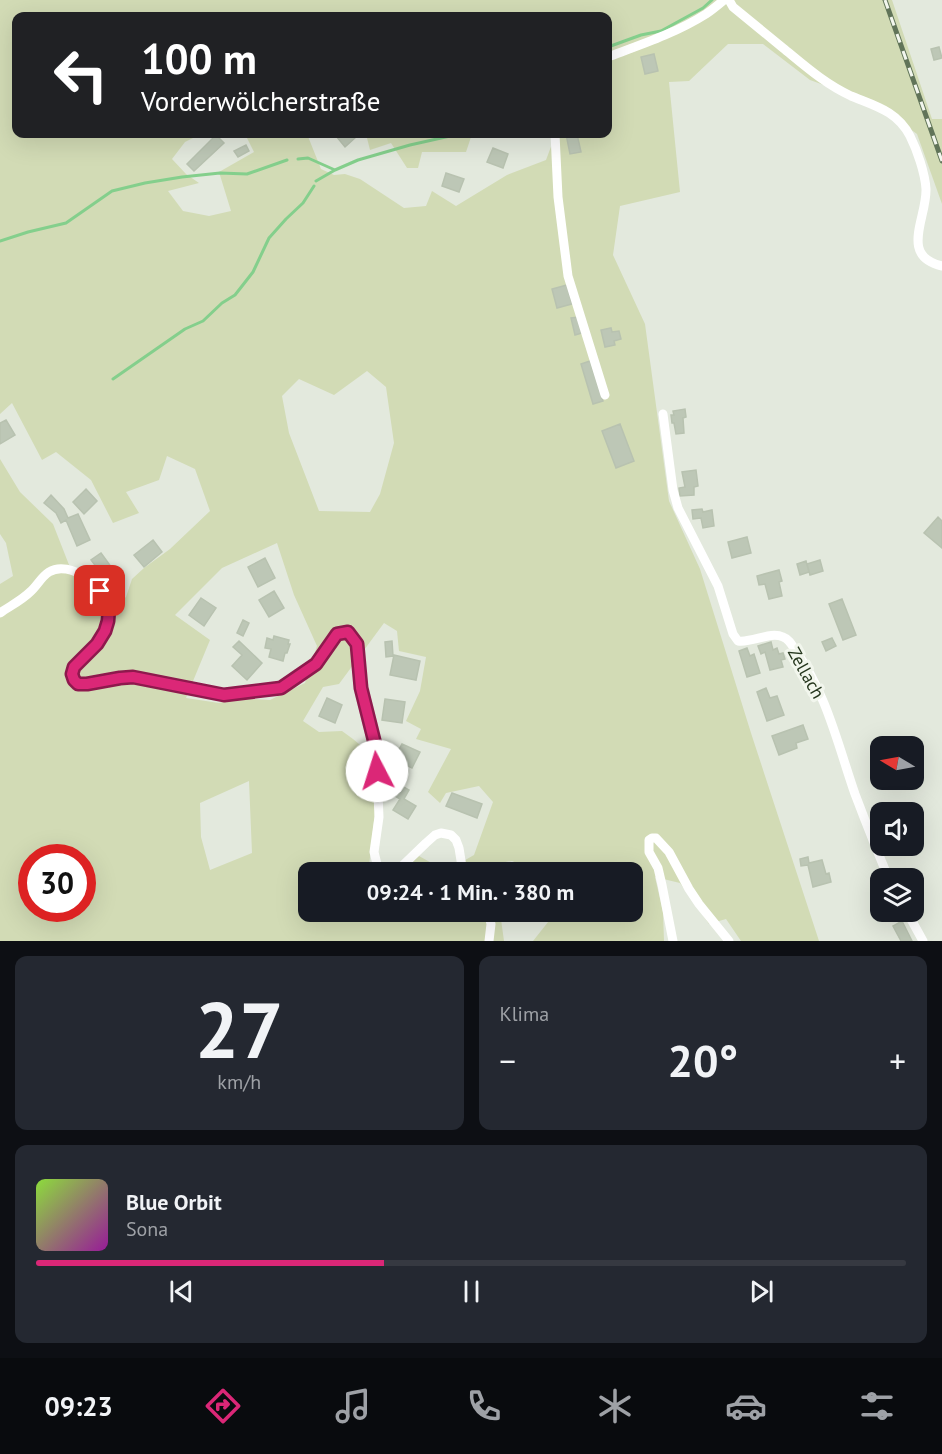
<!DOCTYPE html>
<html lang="de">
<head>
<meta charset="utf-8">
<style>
  :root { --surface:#171b24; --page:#242831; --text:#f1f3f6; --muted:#9ea1a6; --line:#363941; --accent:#db2777 }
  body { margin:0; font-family:"PT Sans",sans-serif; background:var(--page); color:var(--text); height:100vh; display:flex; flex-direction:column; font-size:22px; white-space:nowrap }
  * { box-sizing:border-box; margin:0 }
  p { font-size:20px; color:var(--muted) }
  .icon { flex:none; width:33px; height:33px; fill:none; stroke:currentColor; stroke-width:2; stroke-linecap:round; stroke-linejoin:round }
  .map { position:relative; height:941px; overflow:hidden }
  .drawer { display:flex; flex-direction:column; gap:15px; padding:15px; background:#0d0f14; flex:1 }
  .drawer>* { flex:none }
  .guide { position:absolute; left:12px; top:12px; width:600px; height:126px; border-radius:12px; box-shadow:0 6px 24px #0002; background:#202124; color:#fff; overflow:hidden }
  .needle { width:39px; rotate:280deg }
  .buttons { position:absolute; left:870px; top:736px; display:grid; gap:12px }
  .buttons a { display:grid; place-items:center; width:54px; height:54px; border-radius:12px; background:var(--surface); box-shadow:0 6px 24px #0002; font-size:30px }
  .speed { position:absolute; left:18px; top:844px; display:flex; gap:12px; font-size:30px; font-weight:700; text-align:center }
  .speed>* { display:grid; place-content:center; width:78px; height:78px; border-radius:50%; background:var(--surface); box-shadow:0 6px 24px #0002; line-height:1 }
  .speed .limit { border:9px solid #d22; background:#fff; color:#111 }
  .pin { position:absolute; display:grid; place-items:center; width:51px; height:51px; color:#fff; margin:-26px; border-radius:12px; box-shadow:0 3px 9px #0006 }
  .me { position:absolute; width:66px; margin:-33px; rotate:355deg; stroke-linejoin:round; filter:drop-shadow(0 0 4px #0008) }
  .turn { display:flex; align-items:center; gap:21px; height:126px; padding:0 30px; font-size:27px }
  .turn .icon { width:78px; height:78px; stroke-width:2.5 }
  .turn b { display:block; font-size:42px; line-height:51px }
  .big { font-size:45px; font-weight:700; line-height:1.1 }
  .drawer .card { flex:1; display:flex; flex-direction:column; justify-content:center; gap:9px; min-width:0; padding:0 21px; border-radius:12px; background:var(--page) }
  .drawer .dial { align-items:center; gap:0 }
  .dial b { font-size:78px; line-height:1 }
  .song { display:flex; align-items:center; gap:18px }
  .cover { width:72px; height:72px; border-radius:9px; background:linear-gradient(135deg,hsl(90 70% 55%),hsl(300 70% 35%)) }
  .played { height:6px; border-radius:3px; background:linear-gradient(90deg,var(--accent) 40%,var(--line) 40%) }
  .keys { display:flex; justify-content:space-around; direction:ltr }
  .heat { display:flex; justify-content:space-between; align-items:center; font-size:33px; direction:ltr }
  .drawer .tiles { flex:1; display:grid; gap:15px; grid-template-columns:1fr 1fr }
  .card:last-child { grid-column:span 2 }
  .trip { position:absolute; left:298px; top:862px; width:345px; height:60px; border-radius:12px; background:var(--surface); box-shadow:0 6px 24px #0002; font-weight:700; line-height:60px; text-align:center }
  .dock { display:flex; height:96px; justify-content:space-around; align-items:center; background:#090b0e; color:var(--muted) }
  .dock .icon { width:42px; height:42px }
  .dock .selected { color:var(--accent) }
  .dock b { font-size:27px; color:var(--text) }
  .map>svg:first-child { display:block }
  .green { fill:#d2dbb5; fill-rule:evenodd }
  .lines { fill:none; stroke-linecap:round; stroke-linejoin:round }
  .stream { stroke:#84cf8c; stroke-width:3 }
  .building { fill:#bdc7b6; stroke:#b8c2b0; stroke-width:1.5 }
  .street { stroke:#fff; stroke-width:9 }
  .rail-casing { stroke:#617459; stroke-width:5 }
  .rail { stroke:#f2f6ed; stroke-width:3; stroke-dasharray:9; stroke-linecap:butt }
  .route-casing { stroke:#8e194d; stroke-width:15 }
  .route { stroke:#db2777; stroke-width:10 }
  .labels { text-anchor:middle; stroke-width:6; stroke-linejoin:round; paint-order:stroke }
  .street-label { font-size:18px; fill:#27381f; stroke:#f2f6ed }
</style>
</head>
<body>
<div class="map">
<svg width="942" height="941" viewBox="0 0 942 941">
  <rect width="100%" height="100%" fill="#e3e9dd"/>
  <path class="green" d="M0,0H892L932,119H942V204L917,134L876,104L810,80L763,44H728L689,81L669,82L680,192L620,206L613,255L645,324L669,501L700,569L751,733L819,941H741L726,919L709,924L680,883L655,877L663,912L664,941H533L556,912H633V873H553L551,870L528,868L512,861L493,864L492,873H394L401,871L419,856L446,871L474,855L493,802L479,786L446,793L440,803L428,792L451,749L416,739L421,729L406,721L420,691L426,657L399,651L397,631L384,623L339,684L323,687L303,721L319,732L342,731L353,739L371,754L375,812L369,866L379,873H309V912H500L504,941H0V584L13,576L6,543L0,534V459L20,492L53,524L73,575L100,601L102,617L126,597L132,579L144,568L170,549L210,511L195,469L167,456L159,480L126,492L139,513L113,523L91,480L56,452L42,460L12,403L0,414ZM16,16H608V134H552V144L546,160L507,175L456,206L432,191L426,206L404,208L360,179L345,174L334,175L321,169L307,134H245L254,152L219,172L231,211L209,216L183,211L168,191L199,183L186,174L172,159L185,142L201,134H16ZM367,371L386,387L394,443L380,494L370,512L319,511L289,433L282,396L299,379L334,395ZM277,543L294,595L317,646L305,683L270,700L238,698L219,703L186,698L210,640L175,615L222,568ZM249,781L252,853L210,870L201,837L200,803ZM32,858H82V909H32Z
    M366,134H480L471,137L466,152H422L418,168H407L391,143L370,150Z"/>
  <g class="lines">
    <path class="stream" d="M608,47L641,35L661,31L703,8L712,0
      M298,159L308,158L335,170L358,160L410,145L459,134
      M316,181L335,170
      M0,241L28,232L66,223L112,191L145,183L182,177L220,173L247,174L287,160
      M113,379L185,329L203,321L222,303L235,295L253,272L269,238L286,219L303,203L314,186"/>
  </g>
  <path class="building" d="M939,47L942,58L934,60L931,49Z
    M654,54L658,71L645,74L641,57Z
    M339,134H353L356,137L345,147L336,136Z
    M566,134H577L581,152L570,154Z
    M216,135L224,143L194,171L187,164Z
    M246,145L249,151L238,157L234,151Z
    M493,148L508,154L503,168L487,162Z
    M446,173L464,179L459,192L442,186Z
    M567,285L572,304L557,308L552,289Z
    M579,317L582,333L575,335L571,318Z
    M611,328L612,332L619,331L621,339L614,341L615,345L605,347L601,330Z
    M590,361L603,401L593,404L581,364Z
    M685,409L686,417L683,418L684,433L676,434L674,423H672L671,415H674L673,411Z
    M6,420L15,435L0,444V423Z
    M620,424L634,461L616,468L602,431Z
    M696,470L698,486L694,487V495L680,496L679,488L685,487L682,472Z
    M86,489L97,501L84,514L73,502Z
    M51,495L64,509L68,518L78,514L90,540L77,546L66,520L61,523L56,513L44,503Z
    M702,509L703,512L712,510L714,526L703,528L701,518L693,519L692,510Z
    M938,517L942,521V548L924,533Z
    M747,537L751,553L732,558L728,542Z
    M153,540L162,552L144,567L134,555Z
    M101,553L123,583L114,590L91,560Z
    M265,558L275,578L258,587L248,567Z
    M820,560L823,571L810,575L807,564Z
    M806,561L809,572L800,575L797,564Z
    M779,570L782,581L779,582L782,596L769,599L765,584L759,585L757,576Z
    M274,591L284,608L269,617L259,600Z
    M201,598L216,608L204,626L189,615Z
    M842,599L856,635L843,640L829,604Z
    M243,620L249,623L243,636L237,633Z
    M274,636L289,640L288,644H290L287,653H285L283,661L269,657L271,649L265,648L267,638L273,640Z
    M832,638L836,646L826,651L822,642Z
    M239,641L262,663L247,680L232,666L242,655L233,647Z
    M392,641L393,656L386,657L385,642Z
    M771,642L773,650L777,648L779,654L783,653L785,659L781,660L783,667L770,670L765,652L761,654L758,646Z
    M747,648L750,656L754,654L760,673L747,677L739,651Z
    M394,655L420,661L416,680L390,675Z
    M766,688L770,698L777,696L784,715L767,721L757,692Z
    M327,698L342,705L335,723L319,716Z
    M385,699L405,702L402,723L382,720Z
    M803,725L808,739L796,743L797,748L779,755L772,736Z
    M402,744L420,752L412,768L394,759Z
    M393,781L409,790L404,799L416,806L408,819L393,810L400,799L387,791Z
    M452,793L482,804L477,818L446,806Z
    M808,857L809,863L822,860L826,874L829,873L831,882L813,887L808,865L801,866L800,859Z
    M902,921L912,941H901L893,926Z"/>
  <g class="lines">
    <path class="street" d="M729,0L733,7C750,21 767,35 783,48C805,66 825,84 851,96C875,106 897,111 910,136C917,150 925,173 926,189C927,218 899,256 942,266
      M608,57C640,45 676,33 706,14C712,10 718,5 724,0
      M555,134L558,197L568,276L605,395
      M663,414L673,490L678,508L718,586L733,634L738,641C753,643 770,631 783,637C789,639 792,645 795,650C826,692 838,745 855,794C866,823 877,851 889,879
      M0,613C10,606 22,600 30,592C37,586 41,577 49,572C70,559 104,587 109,608C110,611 109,618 108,621C106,630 101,639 95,645C88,653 64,669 75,681C82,689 110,679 120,678C124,677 129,677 133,677L224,695L281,689L316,664L337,634L348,632L358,644L361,688L376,748L379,817L374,852L377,864L382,869L390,872L399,869L426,843L435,835L441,833L451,835L456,840L459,848L463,873
      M488,912L491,924L489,941
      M907,912L923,941
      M673,941L662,885L658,868L649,852V840L652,838H656L669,852L689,889L699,904L729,941"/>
    <defs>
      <path id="rail" d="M885,0L942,161"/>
    </defs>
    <use href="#rail" class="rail-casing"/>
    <use href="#rail" class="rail"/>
  </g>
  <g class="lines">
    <defs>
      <path id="route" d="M100,591L109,608L108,621L105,631L97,644L74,667L72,674L74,680L78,684H87L120,678L133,677L224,695L281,688L316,664L337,634L348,632L357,644L361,688L376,748L377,771"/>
    </defs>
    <use href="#route" class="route-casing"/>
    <use href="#route" class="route"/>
  </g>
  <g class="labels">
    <g class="street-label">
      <text transform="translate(806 673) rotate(61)" y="6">Zellach</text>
    </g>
  </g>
</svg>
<div class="buttons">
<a><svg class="needle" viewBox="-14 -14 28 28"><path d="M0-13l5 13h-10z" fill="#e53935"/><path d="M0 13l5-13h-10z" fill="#9ea1a6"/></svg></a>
<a><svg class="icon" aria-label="sound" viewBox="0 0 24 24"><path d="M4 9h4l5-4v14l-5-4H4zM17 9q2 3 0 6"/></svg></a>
<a><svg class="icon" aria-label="layers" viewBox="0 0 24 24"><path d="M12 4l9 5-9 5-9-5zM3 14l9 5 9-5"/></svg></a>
</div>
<div class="speed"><div class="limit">30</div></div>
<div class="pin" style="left:100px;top:591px;background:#d93025"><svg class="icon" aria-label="arrive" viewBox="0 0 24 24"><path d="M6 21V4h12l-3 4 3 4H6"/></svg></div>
<svg class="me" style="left:377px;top:771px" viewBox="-20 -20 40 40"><circle r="19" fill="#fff"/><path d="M0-13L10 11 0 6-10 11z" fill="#db2777"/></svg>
<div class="trip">09:24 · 1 Min. · 380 m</div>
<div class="guide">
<div class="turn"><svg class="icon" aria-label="left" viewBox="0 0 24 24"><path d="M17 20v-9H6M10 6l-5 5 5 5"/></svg><div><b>100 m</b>Vorderwölcherstraße</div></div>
</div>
</div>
<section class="drawer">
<div class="tiles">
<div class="card dial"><b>27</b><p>km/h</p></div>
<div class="card"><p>Klima</p>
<div class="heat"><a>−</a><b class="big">20°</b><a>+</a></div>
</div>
<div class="card">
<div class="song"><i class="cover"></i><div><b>Blue Orbit</b><p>Sona</p></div></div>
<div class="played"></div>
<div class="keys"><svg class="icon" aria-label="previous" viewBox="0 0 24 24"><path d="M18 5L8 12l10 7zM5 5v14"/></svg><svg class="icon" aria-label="pause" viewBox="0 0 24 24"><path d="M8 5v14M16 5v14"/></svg><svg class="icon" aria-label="next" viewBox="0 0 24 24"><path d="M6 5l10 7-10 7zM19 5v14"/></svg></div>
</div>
</div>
</section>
<nav class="dock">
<b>09:23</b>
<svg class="icon selected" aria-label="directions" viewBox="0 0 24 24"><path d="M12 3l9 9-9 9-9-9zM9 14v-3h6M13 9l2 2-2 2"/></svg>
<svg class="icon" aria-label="music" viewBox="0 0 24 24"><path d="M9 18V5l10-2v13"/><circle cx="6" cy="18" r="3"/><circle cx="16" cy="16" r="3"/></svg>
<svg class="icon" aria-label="phone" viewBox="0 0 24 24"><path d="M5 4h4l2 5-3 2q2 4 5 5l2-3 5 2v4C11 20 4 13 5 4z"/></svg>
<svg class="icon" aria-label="climate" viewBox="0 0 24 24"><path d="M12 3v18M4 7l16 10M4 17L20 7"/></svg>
<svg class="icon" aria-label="car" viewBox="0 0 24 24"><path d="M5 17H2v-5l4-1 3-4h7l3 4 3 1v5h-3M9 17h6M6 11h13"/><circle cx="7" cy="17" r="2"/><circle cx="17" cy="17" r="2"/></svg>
<svg class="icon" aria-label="filters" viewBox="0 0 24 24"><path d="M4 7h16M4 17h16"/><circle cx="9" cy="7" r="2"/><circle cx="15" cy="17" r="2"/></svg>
</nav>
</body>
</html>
